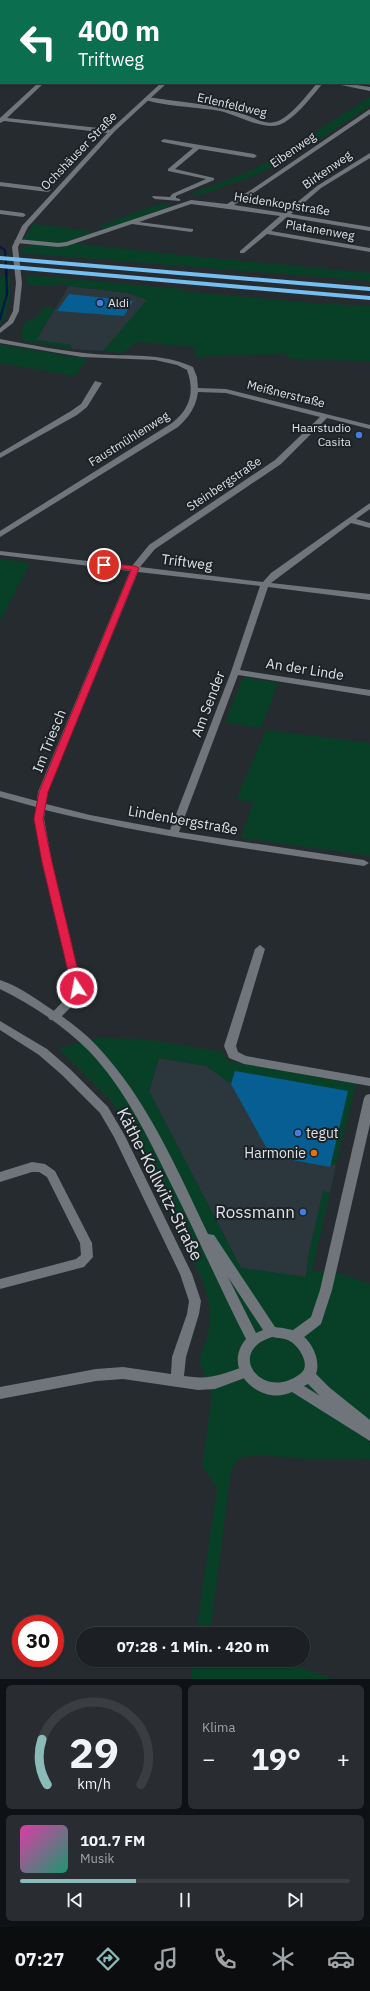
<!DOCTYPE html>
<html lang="de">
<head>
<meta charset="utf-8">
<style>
  :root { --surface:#1c2024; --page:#292d31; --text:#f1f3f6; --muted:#a0a3a6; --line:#3a3e41; --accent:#8bbbb9 }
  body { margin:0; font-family:"IBM Plex Sans",sans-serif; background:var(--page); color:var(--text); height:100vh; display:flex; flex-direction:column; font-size:15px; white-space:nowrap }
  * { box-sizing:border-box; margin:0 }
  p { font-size:13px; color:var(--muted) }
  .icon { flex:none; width:22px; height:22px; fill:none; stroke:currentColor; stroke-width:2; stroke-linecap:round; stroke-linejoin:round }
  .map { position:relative; height:1679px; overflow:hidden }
  .drawer { display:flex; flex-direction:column; gap:6px; padding:6px; background:#0f1214; flex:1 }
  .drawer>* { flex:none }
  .hud { position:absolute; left:0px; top:0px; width:370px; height:84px; box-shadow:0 1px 3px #0004,0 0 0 1px var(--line); background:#0b6e4f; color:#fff; overflow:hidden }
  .speed { position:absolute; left:12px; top:1615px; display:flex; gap:8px; font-size:20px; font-weight:700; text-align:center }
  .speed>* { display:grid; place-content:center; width:52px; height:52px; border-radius:50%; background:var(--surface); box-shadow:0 1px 3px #0004,0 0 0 1px var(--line); line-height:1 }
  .speed .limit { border:6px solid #d22; background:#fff; color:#111 }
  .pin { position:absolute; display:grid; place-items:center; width:34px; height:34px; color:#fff; margin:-17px; border:2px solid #fff; border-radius:50%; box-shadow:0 1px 4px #0007 }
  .me { position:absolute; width:44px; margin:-22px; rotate:349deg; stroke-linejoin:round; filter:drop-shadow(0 0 3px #0008) }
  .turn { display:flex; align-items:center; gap:14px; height:84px; padding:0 12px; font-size:18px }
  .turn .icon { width:52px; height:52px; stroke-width:2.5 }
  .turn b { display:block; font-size:28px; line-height:34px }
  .big { font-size:30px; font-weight:700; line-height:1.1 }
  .drawer .card { flex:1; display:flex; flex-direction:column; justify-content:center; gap:6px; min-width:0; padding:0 14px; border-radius:6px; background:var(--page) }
  .drawer .dial { align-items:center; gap:0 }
  .dial svg { height:104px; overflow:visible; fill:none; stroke:var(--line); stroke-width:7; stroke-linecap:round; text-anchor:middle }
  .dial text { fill:var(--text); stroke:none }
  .song { display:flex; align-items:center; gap:12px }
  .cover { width:48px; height:48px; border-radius:6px; background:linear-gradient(135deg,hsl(320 70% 55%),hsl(160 70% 35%)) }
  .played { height:4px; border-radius:2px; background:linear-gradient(90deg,var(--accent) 35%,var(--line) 35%) }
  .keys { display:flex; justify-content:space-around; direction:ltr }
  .heat { display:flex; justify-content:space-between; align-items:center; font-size:22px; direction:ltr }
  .drawer .tiles { flex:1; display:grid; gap:6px; grid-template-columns:1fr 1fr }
  .card:last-child { grid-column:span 2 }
  .trip { position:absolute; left:76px; top:1627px; width:234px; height:40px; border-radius:20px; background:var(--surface); box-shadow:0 1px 3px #0004,0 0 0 1px var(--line); font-weight:700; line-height:40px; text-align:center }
  .menu { display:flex; height:64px; justify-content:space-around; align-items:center; background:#0b0d0e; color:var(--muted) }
  .menu .icon { width:28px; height:28px }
  .menu .current { color:var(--accent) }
  .menu b { font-size:18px; color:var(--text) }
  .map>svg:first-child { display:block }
  .built { fill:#2b363d }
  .green { fill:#084027 }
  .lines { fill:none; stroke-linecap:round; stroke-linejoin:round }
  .stream-far1 { stroke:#001844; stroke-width:2 }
  .stream { stroke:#001844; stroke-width:2.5 }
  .building { fill:#075e93 }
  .minor { fill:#6f757a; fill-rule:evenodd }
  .secondary { fill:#6f757a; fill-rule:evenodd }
  .motorway { fill:#74bff1; fill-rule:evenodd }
  .route { fill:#e11d48; stroke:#92132f }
  .shop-dot { fill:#3f7fe0; stroke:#1c2226; stroke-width:1.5 }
  .food-dot { fill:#e8710a; stroke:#1c2226; stroke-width:1.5 }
  .labels { text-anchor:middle; stroke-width:4; stroke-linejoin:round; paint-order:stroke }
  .far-street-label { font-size:12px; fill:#dee2e5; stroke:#1c2226 }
  .far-poi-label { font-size:12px; fill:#dee2e5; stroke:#1c2226; text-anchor:start }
  .street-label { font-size:14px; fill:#dee2e5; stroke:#1c2226 }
  .poi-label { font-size:14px; fill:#dee2e5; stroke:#1c2226; text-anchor:start }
  .near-street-label { font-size:17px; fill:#dee2e5; stroke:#1c2226 }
  .near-poi-label { font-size:17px; fill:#dee2e5; stroke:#1c2226; text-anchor:end }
</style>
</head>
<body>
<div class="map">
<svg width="370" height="1679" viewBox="0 0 370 1679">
  <rect width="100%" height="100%" fill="#262b30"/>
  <path class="built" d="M69,286L128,293L148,300L103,351L72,349L71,345L36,340Z
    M159,1058L206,1066L217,1073L235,1071L348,1091L331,1164L336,1165L330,1193L323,1192L309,1253L306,1277L241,1268L149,1091Z"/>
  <path class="green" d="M370,97V106L293,157L253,176L198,196L192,193L246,173L271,160Z
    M163,203L171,206L106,229L99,226Z
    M34,224L95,232L58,244L23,240Z
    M70,244H80L189,256L370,273V281L20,253L22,248C38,242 54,250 70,244Z
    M0,275L10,276C10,294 11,309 0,325Z
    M25,275L181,289L183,291L312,303L370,306V361L291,359L284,354L195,357V347L137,342L122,353L103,351L147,300L128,293L69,286L64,284L29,286Z
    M44,307L55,308L36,340L71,345L72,349L24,341L21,337L23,324L38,316Z
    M0,345L87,359L75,376L0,363Z
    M0,559L30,563L0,621Z
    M243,677L278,683L261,728L225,722Z
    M266,730L370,743V856L241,838L253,802L236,800Z
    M98,1038L144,1039L223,1052L228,1061L356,1084L336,1165L330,1164L235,1071L231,1084L206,1066L159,1058L149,1091L241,1268L306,1277L309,1253L323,1191L330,1193L312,1271L341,1274L370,1284V1459L320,1460L253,1455L238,1459L231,1470L210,1634H196L217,1488L202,1466L212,1395L199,1360C212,1325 214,1315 202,1279L122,1118L111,1101L59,1049Z
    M193,1660H279L333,1679H191Z"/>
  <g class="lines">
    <path class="stream-far1" d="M0,61L1,59
      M0,247L5,250L6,265"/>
    <path class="stream" d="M0,319L7,294L6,264"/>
  </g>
  <path class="building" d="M69,294L133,301L124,316L57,311Z
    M235,1071L348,1091L330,1167L271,1156L231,1084Z"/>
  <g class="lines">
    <path class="minor" d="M117,0H122V1H117Z
      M370,36V40L369,41V37Z
      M38,83H44L7,118L108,129L111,131L108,133L4,121L0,123V118Z
      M317,83H323C313,95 294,120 279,125C262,130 237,115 220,111C205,108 153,105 144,99L147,97C180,102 214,104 246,115C255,118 265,125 275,122C289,119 308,94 317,83Z
      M331,83H344L370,87V91Z
      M370,109V114L255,192L234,205L284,213L317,186L370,153V158L321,188L291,214L370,227V231L287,217L271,231L370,248V252L267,234L244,253H240V251L280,216L191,204L139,222L193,229V231L191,232L132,224L67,246L58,247L17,243L14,241L17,239L58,243L66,242L191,200L227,204L251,190Z
      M164,139L254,154L257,156L254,158L199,149L175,169L214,178V180L176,196V198L180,199V201L155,199L152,197L153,196L170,197L172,194L206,179L168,171V169L193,148L162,142L161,141Z
      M0,182L48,188L51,190L48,192L0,186Z
      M0,210L23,213L26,215L23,217L0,214Z
      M0,339C31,345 62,351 94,354C128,357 161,352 193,367L197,377L198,388L226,389L370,425V429L327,418L281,464L155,549L140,567L263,582L271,573L370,503V509L356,519L370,523V528L351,523L271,583L370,594V600L268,587L240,670L370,690V696L238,675L179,832L364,860L369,863L364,866C257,850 150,836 45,810L44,819L52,862L82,988L76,1002L58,1020H50L48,1017L67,997L72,988L42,862L34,819L36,807L0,797V791L37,801L38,792L130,571L0,555V551L132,566L149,545L275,460L320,417L226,393L198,392C196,407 189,417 178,427L0,537V531L172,423C190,409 195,392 187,370L177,365L155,360L82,357L0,343ZM138,572L260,586L231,672L170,830L90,815L46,804L48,792Z
      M95,381L102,383L87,407L77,415L0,458V453L71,411L81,404Z
      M260,945L265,949L236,1046L238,1052L246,1056L370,1078V1086L244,1064L229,1058L224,1046L255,949Z
      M0,1021L47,1049L70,1069L108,1107L125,1136L192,1274L201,1301L199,1314L186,1357L184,1376C210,1380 221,1375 245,1366L250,1368L252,1372L250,1376L215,1389L198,1390L123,1379L96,1381L0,1399V1387L96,1369L123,1367L171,1374L172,1357L187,1314L189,1301L180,1274L114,1137L100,1113L62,1075L39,1055L0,1030Z
      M370,1094V1124L332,1290L321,1324L299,1341L294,1342L289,1341L288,1337L289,1333L311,1317L320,1290L364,1098L366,1095Z
      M32,1162L45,1164L55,1171L92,1243L93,1257L84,1267L0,1289V1279L76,1259L81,1255L80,1243L47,1177L39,1172H32L0,1182V1172Z"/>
    <path class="secondary" d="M161,83H167L115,131L28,227L18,247L22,283L19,311L13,323L0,333V328L8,321L13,311L16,283L12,247L22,226L111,129Z
      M0,980C16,985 32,996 45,1005C64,1017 82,1030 97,1046C147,1099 177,1169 208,1234L214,1235L275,1327C283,1328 292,1329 299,1333C312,1341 321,1360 316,1374L330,1388L370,1420V1441L292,1392C261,1407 220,1370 246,1339C220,1288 197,1235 171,1184C148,1137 125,1089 89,1051C63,1025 32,1005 0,989ZM228,1277L263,1330L256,1333ZM272,1337C277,1338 285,1338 290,1341C299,1346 312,1366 300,1374C267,1399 234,1363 258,1344C261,1341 267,1339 272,1337ZM308,1384L320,1396L304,1386Z"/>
    <path class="motorway" d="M0,256L370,287V291L0,260Z
      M0,264L370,296V300L0,268Z"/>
  </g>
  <path class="route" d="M101,563L135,566L139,568L48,792L43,819L52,862L82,988L77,991L72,988L42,862L34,819L39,792L131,570L104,567H101Z"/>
  <g class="shop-dot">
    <circle cx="100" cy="303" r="4"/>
    <circle cx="359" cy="435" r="4"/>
    <circle cx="298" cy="1133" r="4"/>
    <circle cx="303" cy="1212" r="4"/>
  </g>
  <circle class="food-dot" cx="314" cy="1153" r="4"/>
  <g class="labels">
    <g class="far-street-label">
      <text transform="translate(232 105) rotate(13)" y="4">Erlenfeldweg</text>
      <text transform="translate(293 150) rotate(-35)" y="4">Eibenweg</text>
      <text transform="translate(79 151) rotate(-46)" y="4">Ochshäuser Straße</text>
      <text transform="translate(327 170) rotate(-35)" y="4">Birkenweg</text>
      <text transform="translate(282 204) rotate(9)" y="4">Heidenkopfstraße</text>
      <text transform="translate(320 230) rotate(10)" y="4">Platanenweg</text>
      <text transform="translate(286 394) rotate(14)" y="4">Meißnerstraße</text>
      <text transform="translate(129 439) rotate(-32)" y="4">Faustmühlenweg</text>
      <text transform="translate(224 484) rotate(-34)" y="4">Steinbergstraße</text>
    </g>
    <g class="far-poi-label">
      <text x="108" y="307">Aldi</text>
      <text x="351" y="432" text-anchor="end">Haarstudio<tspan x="351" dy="14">Casita</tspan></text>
    </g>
    <g class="street-label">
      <text transform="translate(187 562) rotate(7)" y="5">Triftweg</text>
      <text transform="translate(305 669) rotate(9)" y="5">An der Linde</text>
      <text transform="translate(208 704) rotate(-69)" y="5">Am Sender</text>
      <text transform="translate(49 741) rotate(-68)" y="5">Im Triesch</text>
      <text transform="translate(183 820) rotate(10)" y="5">Lindenbergstraße</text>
    </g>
    <g class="poi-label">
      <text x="306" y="1138">tegut</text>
      <text x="306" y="1158" text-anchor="end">Harmonie</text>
    </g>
    <g class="near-street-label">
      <text transform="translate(160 1184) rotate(63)" y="6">Käthe-Kollwitz-Straße</text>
    </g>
    <g class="near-poi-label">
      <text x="295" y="1218">Rossmann</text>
    </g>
  </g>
</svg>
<div class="speed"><div class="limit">30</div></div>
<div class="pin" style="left:104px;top:565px;background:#d93025"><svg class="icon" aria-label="arrive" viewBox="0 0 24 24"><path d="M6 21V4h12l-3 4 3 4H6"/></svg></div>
<svg class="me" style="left:77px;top:988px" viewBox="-20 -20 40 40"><circle r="17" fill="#e11d48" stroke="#fff" stroke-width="3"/><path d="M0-11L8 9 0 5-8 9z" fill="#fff"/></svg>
<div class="trip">07:28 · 1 Min. · 420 m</div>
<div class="hud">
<div class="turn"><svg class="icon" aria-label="left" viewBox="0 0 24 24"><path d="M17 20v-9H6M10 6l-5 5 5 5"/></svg><div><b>400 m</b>Triftweg</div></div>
</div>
</div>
<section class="drawer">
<div class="tiles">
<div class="card dial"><svg viewBox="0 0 100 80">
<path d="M14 69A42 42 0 1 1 86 69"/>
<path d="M14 69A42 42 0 0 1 10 34" stroke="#8bbbb9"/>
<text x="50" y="56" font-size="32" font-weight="700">29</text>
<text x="50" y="72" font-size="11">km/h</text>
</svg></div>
<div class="card"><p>Klima</p>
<div class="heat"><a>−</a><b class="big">19°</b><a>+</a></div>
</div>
<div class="card">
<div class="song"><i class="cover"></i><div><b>101.7 FM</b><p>Musik</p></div></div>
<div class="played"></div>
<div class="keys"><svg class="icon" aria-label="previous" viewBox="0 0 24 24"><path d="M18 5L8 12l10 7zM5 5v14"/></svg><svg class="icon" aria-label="pause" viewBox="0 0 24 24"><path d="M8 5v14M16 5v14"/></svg><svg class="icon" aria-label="next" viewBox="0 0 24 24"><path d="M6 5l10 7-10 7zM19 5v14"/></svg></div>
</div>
</div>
</section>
<nav class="menu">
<b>07:27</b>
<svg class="icon current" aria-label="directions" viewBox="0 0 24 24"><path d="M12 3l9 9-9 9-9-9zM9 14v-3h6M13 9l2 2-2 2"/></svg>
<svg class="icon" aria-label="music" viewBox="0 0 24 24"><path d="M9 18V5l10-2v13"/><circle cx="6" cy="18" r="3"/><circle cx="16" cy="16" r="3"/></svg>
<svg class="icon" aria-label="phone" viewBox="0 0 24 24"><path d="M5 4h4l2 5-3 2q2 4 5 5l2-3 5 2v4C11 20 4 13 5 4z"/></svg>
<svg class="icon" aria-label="climate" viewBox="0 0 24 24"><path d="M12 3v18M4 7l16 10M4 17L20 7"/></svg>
<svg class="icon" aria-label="car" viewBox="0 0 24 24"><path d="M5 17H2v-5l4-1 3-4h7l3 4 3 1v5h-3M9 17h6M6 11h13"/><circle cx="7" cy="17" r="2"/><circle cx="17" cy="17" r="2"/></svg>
</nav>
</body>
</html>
